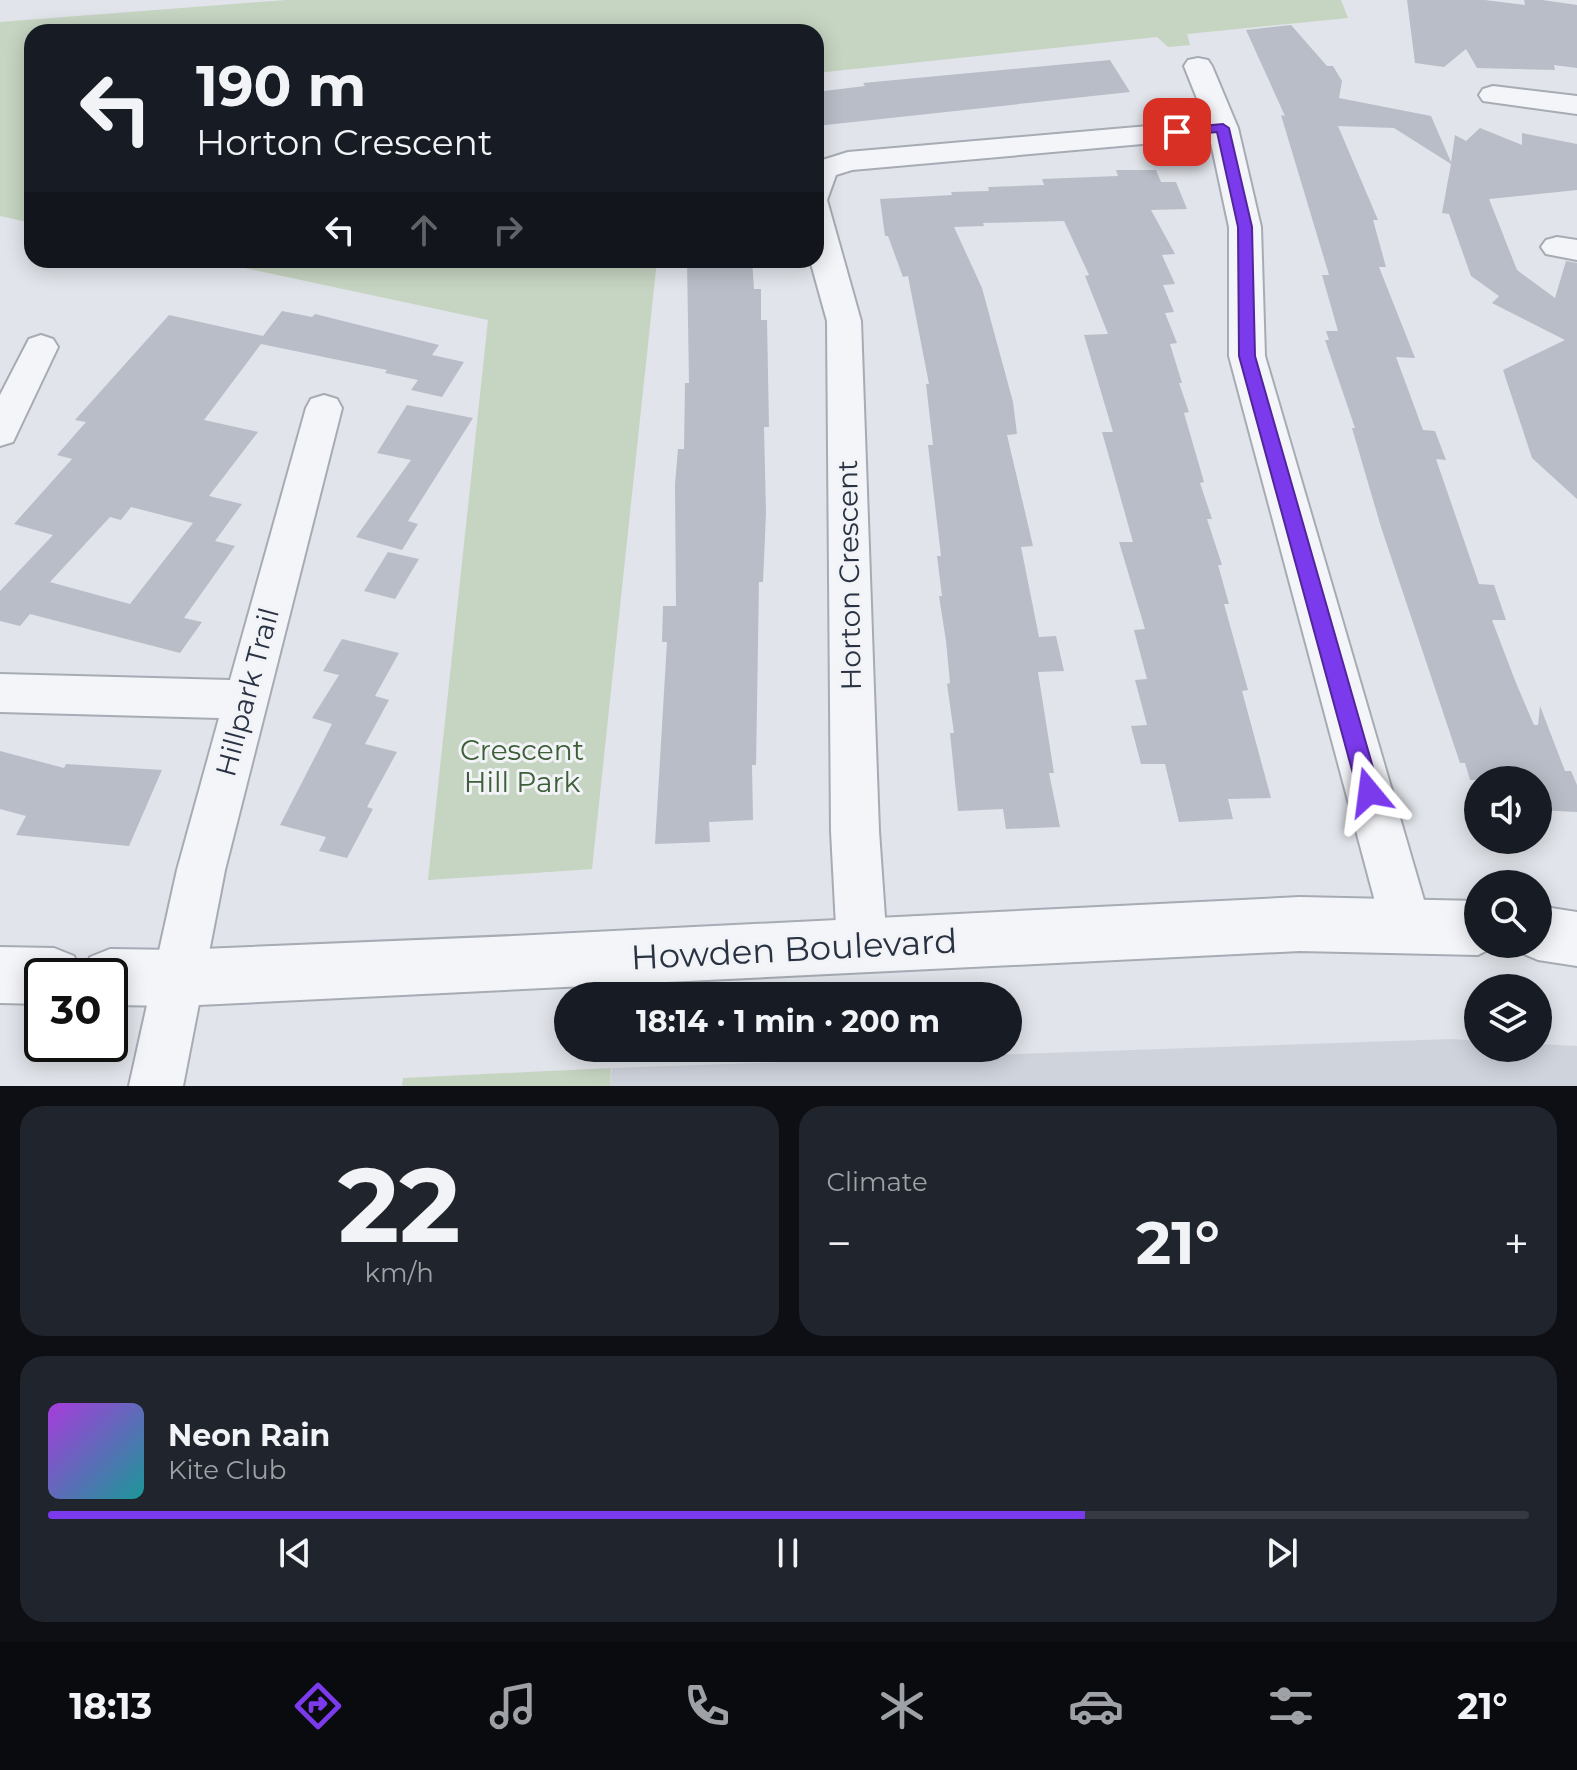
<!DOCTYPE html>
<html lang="en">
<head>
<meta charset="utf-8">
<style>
  :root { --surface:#171b24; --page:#20242c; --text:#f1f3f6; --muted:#9ea1a6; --line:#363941; --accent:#7c3aed }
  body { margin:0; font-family:Montserrat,sans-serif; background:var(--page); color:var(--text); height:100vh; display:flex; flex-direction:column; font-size:30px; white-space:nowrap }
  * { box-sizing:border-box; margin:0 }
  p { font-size:26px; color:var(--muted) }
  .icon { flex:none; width:44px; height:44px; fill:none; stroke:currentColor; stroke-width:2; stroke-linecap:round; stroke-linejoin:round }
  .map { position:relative; height:1086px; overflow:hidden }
  .sheet { display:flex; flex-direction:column; gap:20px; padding:20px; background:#0d0f14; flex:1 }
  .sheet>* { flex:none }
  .hud { position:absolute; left:24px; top:24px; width:800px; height:244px; border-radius:24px; box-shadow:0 4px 20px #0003; background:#171b24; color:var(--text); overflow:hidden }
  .controls { position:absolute; left:1464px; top:766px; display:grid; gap:16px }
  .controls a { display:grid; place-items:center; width:88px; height:88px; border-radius:50%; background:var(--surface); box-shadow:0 4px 20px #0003; font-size:40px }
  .speed { position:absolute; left:24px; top:958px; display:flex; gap:16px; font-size:40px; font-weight:700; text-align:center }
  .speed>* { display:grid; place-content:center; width:104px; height:104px; border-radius:50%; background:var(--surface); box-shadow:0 4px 20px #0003; line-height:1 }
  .speed .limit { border:4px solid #111; border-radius:12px; background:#fff; color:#111 }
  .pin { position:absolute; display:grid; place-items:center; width:68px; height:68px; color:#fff; margin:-34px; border-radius:16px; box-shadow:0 4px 12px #0006 }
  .me { position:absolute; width:88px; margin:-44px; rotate:344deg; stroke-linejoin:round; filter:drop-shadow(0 0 6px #0008) }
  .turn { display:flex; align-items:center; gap:28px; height:168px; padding:0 40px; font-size:36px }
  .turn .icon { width:104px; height:104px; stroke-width:2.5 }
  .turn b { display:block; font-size:56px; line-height:68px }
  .lanes { display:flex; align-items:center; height:76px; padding:0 40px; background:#0003; justify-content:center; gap:40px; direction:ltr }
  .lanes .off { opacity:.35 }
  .big { font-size:60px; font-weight:700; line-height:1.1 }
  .sheet .widget { flex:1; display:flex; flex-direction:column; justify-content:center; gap:12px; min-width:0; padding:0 28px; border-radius:24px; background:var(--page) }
  .sheet .dial { align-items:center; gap:0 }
  .dial b { font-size:104px; line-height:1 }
  .song { display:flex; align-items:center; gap:24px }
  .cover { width:96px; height:96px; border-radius:12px; background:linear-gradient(135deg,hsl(280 70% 55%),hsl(180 70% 35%)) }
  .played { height:8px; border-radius:4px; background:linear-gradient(90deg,var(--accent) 70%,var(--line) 70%) }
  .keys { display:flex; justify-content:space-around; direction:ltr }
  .heat { display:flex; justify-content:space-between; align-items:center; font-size:44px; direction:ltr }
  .sheet .tiles { flex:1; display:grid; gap:20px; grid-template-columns:1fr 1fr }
  .widget:last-child { grid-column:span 2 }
  .trip { position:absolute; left:554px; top:982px; width:468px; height:80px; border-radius:40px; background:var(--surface); box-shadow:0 4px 20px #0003; font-weight:700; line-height:80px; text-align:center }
  .tab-bar { display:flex; height:128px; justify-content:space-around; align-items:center; background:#090b0e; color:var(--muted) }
  .tab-bar .icon { width:56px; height:56px }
  .tab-bar .on { color:var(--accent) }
  .tab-bar b { font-size:36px; color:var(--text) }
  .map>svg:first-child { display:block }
  .built { fill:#cfd3dc }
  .green { fill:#c6d4c2 }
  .building { fill:#b8bdc7; fill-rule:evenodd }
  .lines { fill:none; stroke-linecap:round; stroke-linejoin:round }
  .minor-casing { stroke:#a6abb4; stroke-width:4 }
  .tertiary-casing { stroke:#a6abb4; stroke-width:4 }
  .minor { fill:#f4f5f8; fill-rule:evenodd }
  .tertiary { fill:#f4f5f8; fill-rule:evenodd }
  .route { fill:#7c3aed; stroke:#51269a; stroke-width:2 }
  .labels { text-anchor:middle; stroke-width:6; stroke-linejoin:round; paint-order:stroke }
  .street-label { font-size:28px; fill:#293242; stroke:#f1f3f7 }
  .park-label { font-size:28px; fill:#3d5e36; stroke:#f1f3f7 }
  .near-street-label { font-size:34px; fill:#293242; stroke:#f1f3f7 }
</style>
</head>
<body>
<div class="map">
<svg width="1577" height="1086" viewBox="0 0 1577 1086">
  <rect width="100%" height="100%" fill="#e1e4ea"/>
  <path class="built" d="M1453,1039L1478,1041V1048H1538V1044L1577,1046V1086H610L612,1068Z"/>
  <path class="green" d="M286,0H1341L1348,18L1187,34L1190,45L1168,47L1157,37L816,73V32H32V223L0,216V22Z
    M207,260H657L592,869L428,880L488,320Z
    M611,1068L610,1086H402L403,1078Z"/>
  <path class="building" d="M1407,0H1485L1525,5L1524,0H1542L1577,5V68L1554,65L1555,70L1477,68L1466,49L1444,67L1415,63Z
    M1291,25L1327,66H1333L1342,81L1339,98L1431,116L1451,162L1455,135L1466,141L1480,128L1522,145V133L1577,144V190L1489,199L1517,270L1555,298L1566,261L1577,263V499L1532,458L1503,370L1565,340L1492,303L1499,296L1471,276L1449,214L1442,213L1451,164L1394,128L1338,126L1378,220H1373L1386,267H1379L1415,358L1396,357L1423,430L1435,431L1446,460L1436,459L1479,584L1494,585L1506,620H1492L1516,683L1534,725H1538L1540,706L1565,771H1571L1577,785V812L1538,810V780H1470L1465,763H1460L1381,527L1352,428H1355L1325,340H1329L1326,331H1338L1322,275H1329L1281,115L1285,116L1246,30Z
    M1110,60L1130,92L816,126V92L865,86L863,83Z
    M1116,170H1156L1161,182H1176L1187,209L1151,210L1175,254L1162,255L1175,284L1163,285L1174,312L1165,313L1177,343L1170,344L1182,383H1179L1189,412L1184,413L1204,482L1200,483L1212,519H1207L1222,565H1218L1229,604H1224L1248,690L1242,691L1271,798L1228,799L1233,819L1179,822L1165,764H1141L1131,726L1147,725L1135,680L1147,679L1134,630L1145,629L1119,542H1133L1102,432H1113L1084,335L1108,334L1085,276L1089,275L1064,221L983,223L984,226L954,227L982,288L1013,402L1017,434L1007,435L1033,546L1021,547L1039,637L1056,636L1064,671L1038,672L1054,773H1049L1060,827L1006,829L1003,809L958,811L950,733H954L947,684L950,683L946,641L939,596H942L937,556H941L928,445H933L926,384H929L908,276L903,277L888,236H885L880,199L952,195L951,192L989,191L988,187L1044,185L1042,179L1118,176Z
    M687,260H752L754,289H761V320H767L769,427H764L766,513L763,582H759L756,765H752L753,820L709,822L710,842L655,844L667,642H662L663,606H676L675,484L678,449H684L685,383H689Z
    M282,311L312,317L315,314L439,345L432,355L464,362L442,397L411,390L418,380L385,373L387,370L261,344L204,420L258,432L209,496L242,504L215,541L235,546L184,618L202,622L180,653L30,614L20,626L0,621V591L53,535L14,524L72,459L57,455L86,422L75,420L169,315L263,336ZM131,507L193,523L130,604L50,582L110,517L121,520Z
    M407,405L473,418L408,521L418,524L402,550L356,537L411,460L377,453Z
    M388,552L419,559L395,599L364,591Z
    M342,639L399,653L375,696L389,700L365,744L397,752L367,807L373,809L347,858L319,851L326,837L280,825L332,724L312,718L339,675L323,671Z
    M0,751L64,768L66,764L162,770L129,846L16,835L26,816L0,809Z"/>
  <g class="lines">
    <defs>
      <path id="minor" d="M1198,58L1208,60L1212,66L1238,128L1261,227L1265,356L1431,924L1424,941L1406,948L1388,941L1381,924L1229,356V227L1210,138L852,170L836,175L827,200L861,321L879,831L887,946L880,964L862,971L844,964L837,946L831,831L827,321L810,260H816V162L848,152L1206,121L1184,66L1188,60Z
        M1493,86L1577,96V114L1483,101L1479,95L1483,89Z
        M1557,237L1577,240V260L1546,254L1541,247L1546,240Z
        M41,335L53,339L58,347L13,442L0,446V395L29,339Z
        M324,395L337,399L342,408L225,870L183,1086H129L177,870L219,718L0,712V674L230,680L306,408L311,399Z"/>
      <path id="tertiary" d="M1300,897L1478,901V944H1499L1478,955L1300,951L178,1006L110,1005V976H82L90,957L110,949L178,950L513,936Z
        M1538,906L1577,912V966L1538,960L1519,952L1515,944H1538Z
        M0,947L54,948L74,956L82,976H42V1004L0,1003Z"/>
    </defs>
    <use href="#minor" class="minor-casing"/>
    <use href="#tertiary" class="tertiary-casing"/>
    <use href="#minor" class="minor"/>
    <use href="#tertiary" class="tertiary"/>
  </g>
  <path class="route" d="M1223,124L1229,128L1252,227L1255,356L1380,792L1376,799L1369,802L1362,799L1358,792L1239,356L1238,227L1217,132L1177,136L1171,132L1177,128Z"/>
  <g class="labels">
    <g class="street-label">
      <text transform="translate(849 575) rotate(-91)" y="10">Horton Crescent</text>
      <text transform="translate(247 692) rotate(-75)" y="10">Hillpark Trail</text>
    </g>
    <g class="park-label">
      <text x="522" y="760">Crescent<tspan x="522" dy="32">Hill Park</tspan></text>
    </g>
    <g class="near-street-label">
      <text transform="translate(794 949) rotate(-3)" y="12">Howden Boulevard</text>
    </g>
  </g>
</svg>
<div class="controls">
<a><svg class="icon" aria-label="sound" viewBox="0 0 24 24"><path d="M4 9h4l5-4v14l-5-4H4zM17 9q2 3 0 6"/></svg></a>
<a><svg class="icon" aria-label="search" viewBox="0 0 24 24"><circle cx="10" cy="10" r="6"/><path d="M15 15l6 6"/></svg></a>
<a><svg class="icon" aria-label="layers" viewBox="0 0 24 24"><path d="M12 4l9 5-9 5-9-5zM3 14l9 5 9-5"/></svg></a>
</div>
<div class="speed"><div class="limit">30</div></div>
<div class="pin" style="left:1177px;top:132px;background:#d93025"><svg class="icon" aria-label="arrive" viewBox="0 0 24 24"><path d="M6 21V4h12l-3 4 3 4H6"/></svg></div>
<svg class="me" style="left:1369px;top:792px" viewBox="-20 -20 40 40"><path d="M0-17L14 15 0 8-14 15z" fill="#7c3aed" stroke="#fff" stroke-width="4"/></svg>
<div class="trip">18:14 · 1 min · 200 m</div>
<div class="hud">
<div class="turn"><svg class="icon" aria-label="left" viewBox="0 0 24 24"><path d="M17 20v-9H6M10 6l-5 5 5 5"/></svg><div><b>190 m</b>Horton Crescent</div></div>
<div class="lanes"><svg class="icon" aria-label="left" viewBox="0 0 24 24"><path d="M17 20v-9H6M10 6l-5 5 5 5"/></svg><svg class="icon off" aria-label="ahead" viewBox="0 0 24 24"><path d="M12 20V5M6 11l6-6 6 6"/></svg><svg class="icon off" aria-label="right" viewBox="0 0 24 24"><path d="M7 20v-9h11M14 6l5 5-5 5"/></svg></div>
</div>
</div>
<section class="sheet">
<div class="tiles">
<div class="widget dial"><b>22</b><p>km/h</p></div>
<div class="widget"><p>Climate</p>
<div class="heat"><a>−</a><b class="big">21°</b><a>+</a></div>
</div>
<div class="widget">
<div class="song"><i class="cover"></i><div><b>Neon Rain</b><p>Kite Club</p></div></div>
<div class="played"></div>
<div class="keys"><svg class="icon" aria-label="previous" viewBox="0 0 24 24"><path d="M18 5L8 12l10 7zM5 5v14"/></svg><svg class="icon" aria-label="pause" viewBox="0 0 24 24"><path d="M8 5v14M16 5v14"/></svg><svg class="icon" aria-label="next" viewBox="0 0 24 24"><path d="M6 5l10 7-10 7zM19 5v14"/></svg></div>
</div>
</div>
</section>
<nav class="tab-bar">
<b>18:13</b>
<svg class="icon on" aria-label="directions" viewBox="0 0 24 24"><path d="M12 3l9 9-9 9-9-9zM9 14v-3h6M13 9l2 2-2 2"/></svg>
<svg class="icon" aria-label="music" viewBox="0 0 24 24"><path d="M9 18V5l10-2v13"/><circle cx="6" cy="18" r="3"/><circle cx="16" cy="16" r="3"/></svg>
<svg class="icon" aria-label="phone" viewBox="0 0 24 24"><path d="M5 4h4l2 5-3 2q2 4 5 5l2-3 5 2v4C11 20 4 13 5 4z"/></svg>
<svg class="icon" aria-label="climate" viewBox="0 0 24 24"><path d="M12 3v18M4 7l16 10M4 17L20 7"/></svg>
<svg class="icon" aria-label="car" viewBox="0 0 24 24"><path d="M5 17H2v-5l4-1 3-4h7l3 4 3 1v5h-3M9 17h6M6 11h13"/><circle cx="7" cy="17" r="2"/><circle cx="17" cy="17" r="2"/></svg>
<svg class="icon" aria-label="filters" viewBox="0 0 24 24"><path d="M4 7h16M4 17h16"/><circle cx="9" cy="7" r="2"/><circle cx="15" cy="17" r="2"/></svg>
<b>21°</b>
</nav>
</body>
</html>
